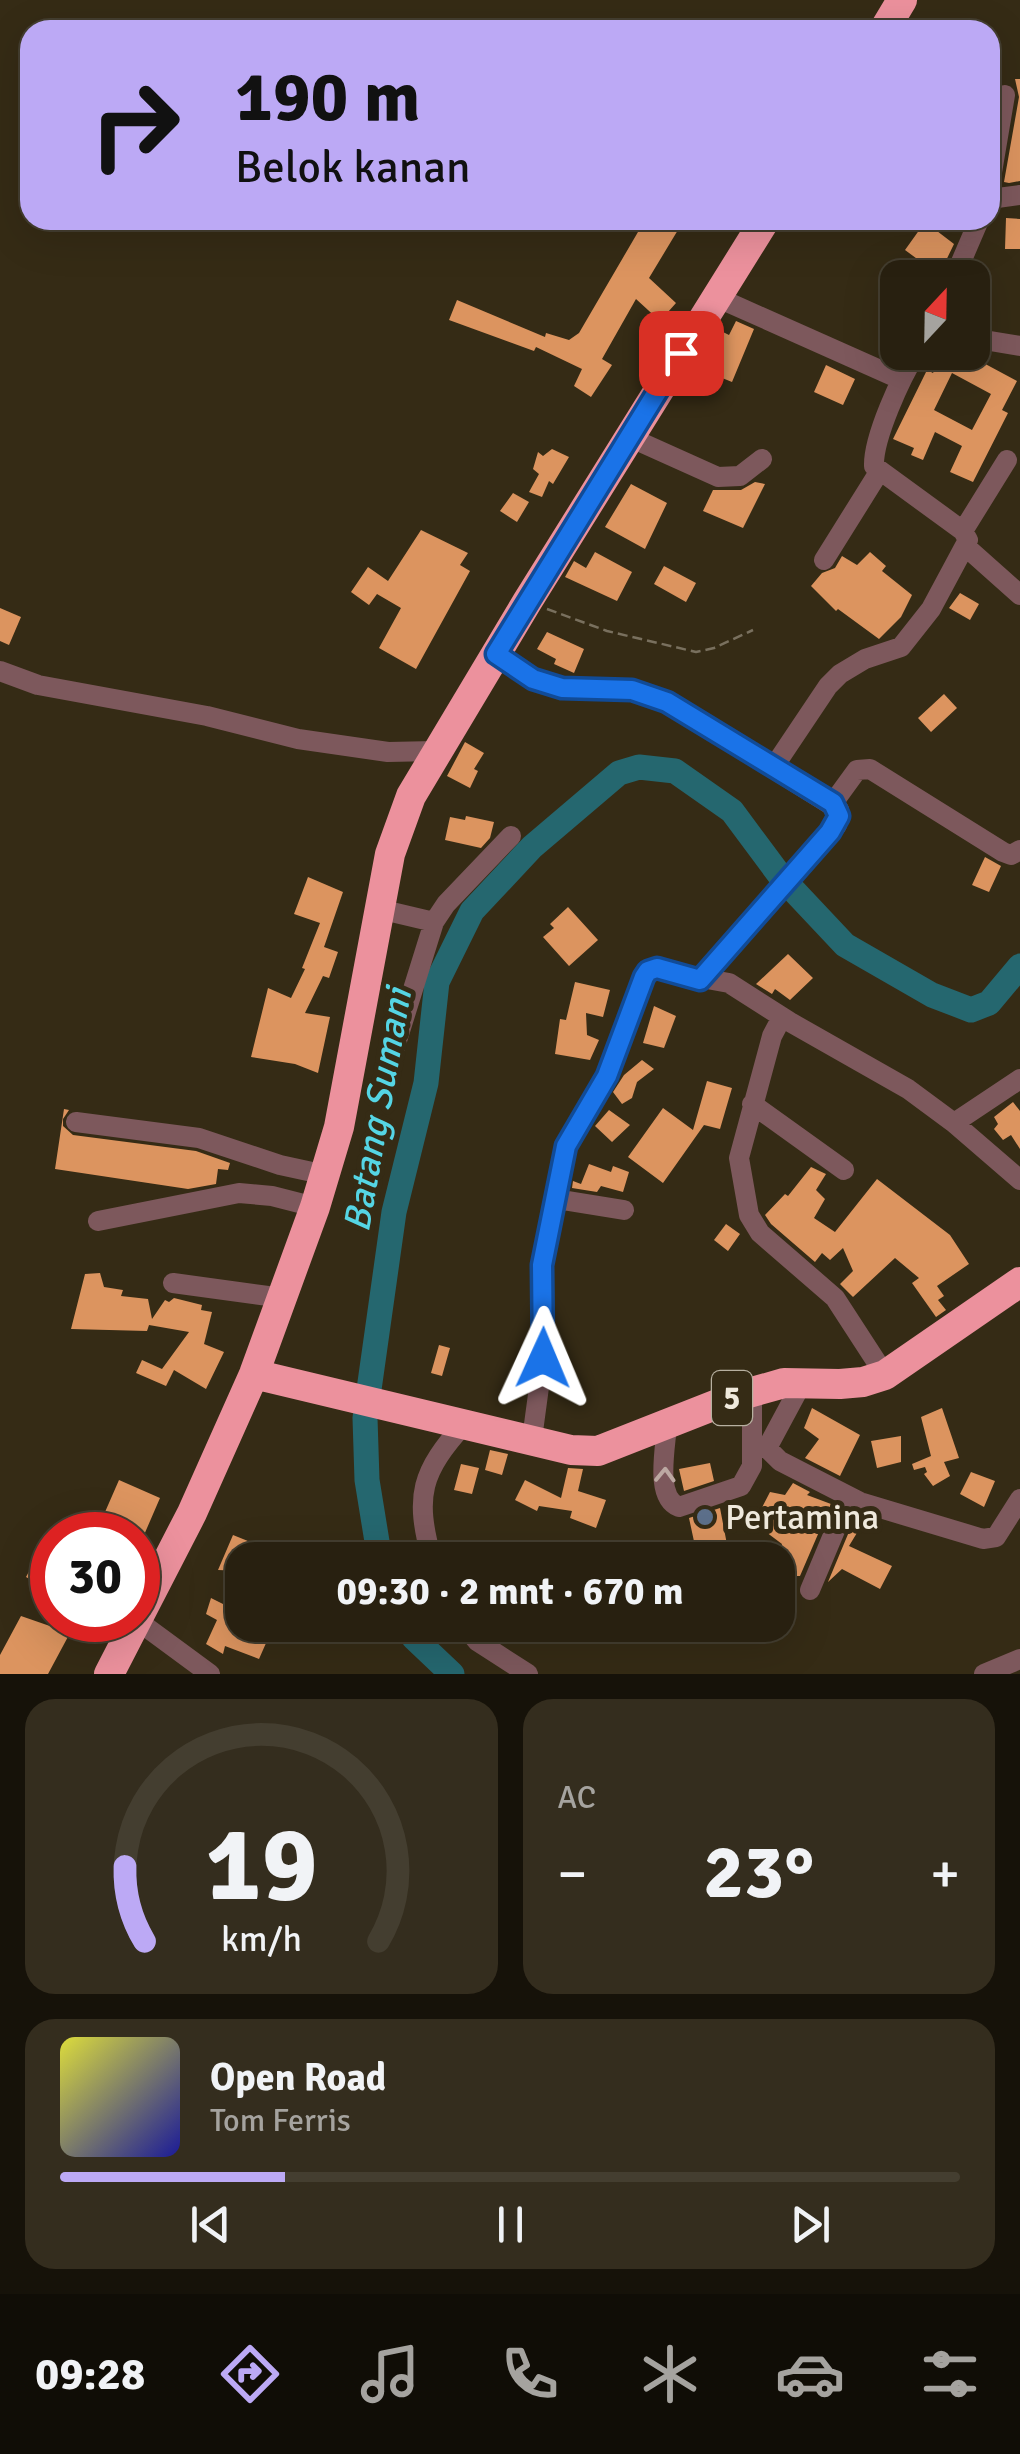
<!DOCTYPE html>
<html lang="id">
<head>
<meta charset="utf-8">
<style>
  :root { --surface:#282010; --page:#342d1e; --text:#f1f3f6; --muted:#a5a39f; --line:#443e30; --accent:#bca9f5 }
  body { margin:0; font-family:Signika,sans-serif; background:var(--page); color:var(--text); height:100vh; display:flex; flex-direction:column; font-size:38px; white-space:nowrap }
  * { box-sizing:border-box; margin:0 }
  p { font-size:32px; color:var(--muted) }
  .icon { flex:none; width:55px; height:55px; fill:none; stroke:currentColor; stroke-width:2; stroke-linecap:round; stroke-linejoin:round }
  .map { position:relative; height:1674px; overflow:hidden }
  .details { display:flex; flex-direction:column; gap:25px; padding:25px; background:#161209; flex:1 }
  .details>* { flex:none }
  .banner { position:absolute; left:20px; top:20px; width:980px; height:210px; border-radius:30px; box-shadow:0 10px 40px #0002,0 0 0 2px var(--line); background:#bca9f5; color:#111; overflow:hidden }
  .needle { width:65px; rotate:22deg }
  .buttons { position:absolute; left:880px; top:260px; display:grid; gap:20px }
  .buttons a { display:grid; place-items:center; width:110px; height:110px; border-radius:20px; background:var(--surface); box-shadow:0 10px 40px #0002,0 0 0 2px var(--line); font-size:50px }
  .speed { position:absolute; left:30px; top:1512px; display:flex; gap:20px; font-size:50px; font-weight:700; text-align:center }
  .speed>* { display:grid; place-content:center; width:130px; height:130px; border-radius:50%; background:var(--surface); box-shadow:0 10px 40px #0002,0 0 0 2px var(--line); line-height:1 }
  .speed .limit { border:15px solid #d22; background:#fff; color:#111 }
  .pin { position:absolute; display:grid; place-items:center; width:85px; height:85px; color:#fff; margin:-42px; border-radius:20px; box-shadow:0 5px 15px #0006 }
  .me { position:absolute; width:110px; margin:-55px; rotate:1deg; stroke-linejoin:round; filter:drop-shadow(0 0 8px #0008) }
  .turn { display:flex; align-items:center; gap:35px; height:210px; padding:0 50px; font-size:45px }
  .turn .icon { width:130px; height:130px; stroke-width:2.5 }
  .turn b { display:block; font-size:70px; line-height:85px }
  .big { font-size:75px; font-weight:700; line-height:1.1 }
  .details .tile { flex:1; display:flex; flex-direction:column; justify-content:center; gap:15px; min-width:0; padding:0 35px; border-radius:30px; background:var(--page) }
  .details .dial { align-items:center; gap:0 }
  .dial svg { height:260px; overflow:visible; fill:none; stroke:var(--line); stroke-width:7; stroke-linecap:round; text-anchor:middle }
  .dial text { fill:var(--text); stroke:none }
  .song { display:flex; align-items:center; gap:30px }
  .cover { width:120px; height:120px; border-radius:15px; background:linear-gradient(135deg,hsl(60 70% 55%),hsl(240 70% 35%)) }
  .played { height:10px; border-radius:5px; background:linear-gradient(90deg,var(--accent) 25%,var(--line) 25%) }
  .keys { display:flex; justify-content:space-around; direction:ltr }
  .heat { display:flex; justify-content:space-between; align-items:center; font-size:55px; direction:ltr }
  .details .tiles { flex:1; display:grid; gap:25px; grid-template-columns:1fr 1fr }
  .tile:last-child { grid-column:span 2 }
  .trip { position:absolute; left:225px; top:1542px; width:570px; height:100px; border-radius:30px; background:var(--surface); box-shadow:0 10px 40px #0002,0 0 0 2px var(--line); font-weight:700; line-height:100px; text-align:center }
  .dock { display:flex; height:160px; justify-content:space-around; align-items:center; background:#100d06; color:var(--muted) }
  .dock .icon { width:70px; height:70px }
  .dock .active { color:var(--accent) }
  .dock b { font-size:45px; color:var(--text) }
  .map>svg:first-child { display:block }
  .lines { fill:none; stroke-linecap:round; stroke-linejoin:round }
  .river { stroke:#25676f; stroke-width:25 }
  .building { fill:#dc945f; fill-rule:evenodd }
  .path { stroke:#79705e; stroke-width:2.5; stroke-dasharray:10 5; stroke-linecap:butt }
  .minor { stroke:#7d585c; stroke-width:20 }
  .highway { stroke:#ec919d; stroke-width:30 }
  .oneway { stroke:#bca8a2 }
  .route-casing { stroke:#114b97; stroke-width:25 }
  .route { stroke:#1a73e8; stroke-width:18 }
  .service-dot { fill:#5c6f8a; stroke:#352b15; stroke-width:4 }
  .labels { text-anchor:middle; stroke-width:10; stroke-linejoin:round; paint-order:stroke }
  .shield { fill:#352b15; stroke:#b7b0a0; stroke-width:2.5 }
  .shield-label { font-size:32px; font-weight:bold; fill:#efe9dc }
  .poi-label { font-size:35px; fill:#efe9dc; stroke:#352b15; text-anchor:start }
  .water-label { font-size:38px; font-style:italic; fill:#55d5e4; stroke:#352b15 }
</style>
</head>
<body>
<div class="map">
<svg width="1020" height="1674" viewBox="0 0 1020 1674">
  <rect width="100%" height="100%" fill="#352b15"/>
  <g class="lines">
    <path class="river" d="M380,1560L367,1480L365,1418L394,1212L426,1083L437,982L472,911L532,847L619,773L639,767L675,771L732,811L781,877L845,945L932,995L971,1010L989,1003L1020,966
      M409,1625L414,1638L452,1674"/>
  </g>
  <path class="building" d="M1015,79H1020V181L1009,183L1004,182L1019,97Z
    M1006,218L1020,219V249H1005Z
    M645,220H684L649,278L676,303L660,321L636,299L602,359L612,365L591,397L574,386L582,369L536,347L534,351L449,320L457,300L545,337L546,333L569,340L579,333Z
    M908,220H945L937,231L954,244L939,275L905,250L920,229Z
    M736,321L754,329L732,382L700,369L719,330L729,335Z
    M944,352H963L1017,381L1002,410L1008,413L973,482L950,472L962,446L935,432L923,460L911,455L914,448L893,439L927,370L933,373ZM952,373L991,394L972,430L934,410Z
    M826,365L855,379L843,405L814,392Z
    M552,449L569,457L553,484L549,481L542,497L529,492L539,474L533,469L538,452L543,456Z
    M755,482L765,484L743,528L703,511L713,490H741Z
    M631,484L667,503L645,549L605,527Z
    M513,493L529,502L517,522L500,511Z
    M421,530L468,553L460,565L470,571L416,669L379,648L401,608L377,594L369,605L351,592L368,567L388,581Z
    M595,552L632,572L617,601L565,577L574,561L586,568Z
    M870,552L886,566L882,571L912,595L901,617L879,639L838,609L836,611L811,586L822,573L835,568L842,556L857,565Z
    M664,566L696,583L686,602L654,584Z
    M960,593L979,604L970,620L949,608Z
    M0,608L21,617L9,645L0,641Z
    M547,632L584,649L574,673L554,664L556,659L537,649Z
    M944,694L957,708L931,732L918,718Z
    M465,742L484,753L474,769L478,771L470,788L447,776Z
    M466,816L494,822L490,838L481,848L445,840L450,817L465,820Z
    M985,857L1001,866L989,892L972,885Z
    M308,877L343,892L324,947L338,952L329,978L323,976L305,1013L330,1017L318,1073L295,1064L251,1057L268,988L291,998L305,969L302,968L320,923L294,914Z
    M568,907L598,940L569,966L543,937L554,928L550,924Z
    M788,954L813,978L790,1000L775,989L772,994L756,984Z
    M575,982L610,990L603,1017L586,1013L587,1035L599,1040L590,1060L555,1054L560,1019L566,1020Z
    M654,1006L676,1016L664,1048L643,1043Z
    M642,1060L654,1069L637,1082L632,1098L622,1104L613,1092L624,1075Z
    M707,1081L732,1088L720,1129L704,1125L663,1183L628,1157L663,1108L693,1130Z
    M1013,1102L1020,1111V1149L1011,1135L1003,1140L994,1129L998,1124L994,1117Z
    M64,1109L69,1110L63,1119V1126L73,1135L196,1151L230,1163L228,1170L218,1169L216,1184L188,1189L55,1169Z
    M609,1110L630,1125L612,1142L595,1126Z
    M589,1164L611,1172L613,1166L629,1172L623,1192L601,1186L597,1192L572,1188L573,1181L581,1184Z
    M811,1167L826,1174L816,1190L825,1199L814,1218L835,1232L877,1179L950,1235L969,1264L937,1286L944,1296L938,1300L946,1310L936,1317L912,1283L919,1278L895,1258L853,1297L840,1284L853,1271L843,1248L830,1260L822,1253L815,1262L771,1224L765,1215L785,1194L788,1196Z
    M726,1224L740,1234L728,1251L714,1240Z
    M100,1273L104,1287L123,1290L121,1296L148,1299L152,1319L165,1300L169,1302L174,1298L202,1305L201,1310L212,1312L204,1344L224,1352L206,1389L174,1370L166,1386L136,1373L142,1360L162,1369L189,1332L149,1325L147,1331L71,1329L85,1274Z
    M439,1345L450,1348L442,1376L431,1373Z
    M812,1408L860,1435L840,1476L805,1458L819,1439L804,1428Z
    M942,1408L959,1458L944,1462L950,1476L933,1486L924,1474L927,1472L925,1467L914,1470L912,1464L931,1456L921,1417Z
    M901,1436V1462L877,1468L871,1441Z
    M490,1450L508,1454L502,1475L485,1470Z
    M710,1463L714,1481L684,1491L679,1469Z
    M461,1464L479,1468L472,1494L454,1490Z
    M568,1468L583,1469L578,1491L606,1500L596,1528L570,1518L572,1511L539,1506L537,1511L515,1500L525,1480L561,1498Z
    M971,1472L995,1481L984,1507L960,1494Z
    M119,1480L160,1498L144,1535H95Z
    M793,1483L810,1492L807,1495L831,1504L800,1576H793L778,1594V1560L782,1544L754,1523L770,1492L785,1495Z
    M720,1508L730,1560H698L689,1518Z
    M856,1515L866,1518L849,1546L892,1566L880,1589L842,1569L828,1582Z
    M233,1535L268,1549L264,1560H242V1571L218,1570Z
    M34,1562L52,1572V1592L26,1577Z
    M231,1589L242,1594V1625H274L259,1659L225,1646L223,1654L206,1644L217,1620L206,1614L211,1598L225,1605Z
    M21,1616L70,1633L48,1674H0V1655Z"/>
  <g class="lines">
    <path class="path" d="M547,609L607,631L696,652L714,648L753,630"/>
    <path class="minor" d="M990,184L1005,95
      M990,199L1020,195
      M958,269L979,220
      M716,297L900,379
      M972,338L1020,346
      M629,437L718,477L740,476L762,459
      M963,531L1007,460
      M965,546L1020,595
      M824,560L879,472
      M496,654L533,679L562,688L632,689L667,702L839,810L837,825L700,979
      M0,671L38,685L207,716L298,739L388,752L435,751
      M773,768L828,686L840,674L865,659L901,647L931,609L968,540L963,531L874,466C873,438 901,377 917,352
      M833,803L857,770L870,769L1003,852L1011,855L1020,850
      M379,909L434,922
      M782,1017L772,1036L739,1158L749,1215L760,1233L835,1298L885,1375
      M385,1079L434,922L446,904L511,836
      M752,1104L844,1170
      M76,1122L199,1138L280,1165L326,1175
      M954,1123L1020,1079
      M556,1199L624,1210
      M98,1221L239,1193L272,1196L315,1207
      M173,1283L283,1298
      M803,1381L767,1448L780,1461L860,1502L983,1539L996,1537L1020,1499
      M667,1424C666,1447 654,1497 679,1507L741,1486L752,1466V1392
      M532,1439L544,1350L543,1265L566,1146L607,1076L644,977L652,969L729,983L790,1022L908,1089L954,1123L1020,1180
      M432,1560C414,1495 421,1472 465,1423
      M810,1590L849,1497
      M138,1621L210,1674
      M464,1625L477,1641L528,1674
      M984,1674L1020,1659"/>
    <path class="highway" d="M884,30L902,0
      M254,1374L571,1450L598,1451L738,1396L784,1383L840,1384L863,1382L885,1375L1020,1282
      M109,1674L192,1513L254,1374L315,1207L339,1127L390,854L411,796L527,602L765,220"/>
  </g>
  <defs><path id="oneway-chevron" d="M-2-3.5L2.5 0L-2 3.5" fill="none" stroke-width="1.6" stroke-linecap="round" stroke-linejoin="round" transform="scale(2.5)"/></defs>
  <use class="oneway" href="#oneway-chevron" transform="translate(665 1475) rotate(-88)"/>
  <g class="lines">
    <defs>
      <path id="route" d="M543,1358L542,1265L566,1146L607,1076L644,977L648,971L657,968L700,980L830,832L839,816L833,803L667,702L632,690L562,688L533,679L496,654L681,353"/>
    </defs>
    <use href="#route" class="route-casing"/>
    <use href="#route" class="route"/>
  </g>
  <circle class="service-dot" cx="705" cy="1517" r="10"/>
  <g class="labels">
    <rect class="shield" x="712" y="1371" width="40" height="54" rx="8"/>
    <g class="shield-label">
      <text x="732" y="1409">5</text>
    </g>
    <g class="poi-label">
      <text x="725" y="1529">Pertamina</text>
    </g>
    <g class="water-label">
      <text transform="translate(377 1110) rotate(-80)" y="13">Batang Sumani</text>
    </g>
  </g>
</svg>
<div class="buttons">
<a><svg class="needle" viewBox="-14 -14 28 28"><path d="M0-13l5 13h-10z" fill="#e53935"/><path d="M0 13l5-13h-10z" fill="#a5a39f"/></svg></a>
</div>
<div class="speed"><div class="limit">30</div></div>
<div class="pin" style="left:681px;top:353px;background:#d93025"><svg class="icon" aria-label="arrive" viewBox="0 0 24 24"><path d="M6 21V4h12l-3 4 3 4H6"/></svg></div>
<svg class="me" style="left:543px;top:1358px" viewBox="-20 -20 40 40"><path d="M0-17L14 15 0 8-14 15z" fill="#1a73e8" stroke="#fff" stroke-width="4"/></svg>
<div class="trip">09:30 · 2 mnt · 670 m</div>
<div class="banner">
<div class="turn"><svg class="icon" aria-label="right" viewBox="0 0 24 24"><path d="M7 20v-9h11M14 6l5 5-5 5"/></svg><div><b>190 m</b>Belok kanan</div></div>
</div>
</div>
<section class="details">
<div class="tiles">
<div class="tile dial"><svg viewBox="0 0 100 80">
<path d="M14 69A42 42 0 1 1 86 69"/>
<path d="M14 69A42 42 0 0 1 8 46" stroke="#bca9f5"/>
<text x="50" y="56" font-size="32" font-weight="700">19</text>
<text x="50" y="72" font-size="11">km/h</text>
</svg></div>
<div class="tile"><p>AC</p>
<div class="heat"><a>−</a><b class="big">23°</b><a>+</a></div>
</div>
<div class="tile">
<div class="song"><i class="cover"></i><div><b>Open Road</b><p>Tom Ferris</p></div></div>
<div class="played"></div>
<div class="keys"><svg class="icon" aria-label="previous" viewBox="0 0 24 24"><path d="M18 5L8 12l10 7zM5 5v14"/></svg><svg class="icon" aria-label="pause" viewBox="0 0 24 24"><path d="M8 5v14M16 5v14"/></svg><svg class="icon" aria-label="next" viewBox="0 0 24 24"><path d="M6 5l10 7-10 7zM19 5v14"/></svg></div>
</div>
</div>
</section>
<nav class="dock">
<b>09:28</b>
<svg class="icon active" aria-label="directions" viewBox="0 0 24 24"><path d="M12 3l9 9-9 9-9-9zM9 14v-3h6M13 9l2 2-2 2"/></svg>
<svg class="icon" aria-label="music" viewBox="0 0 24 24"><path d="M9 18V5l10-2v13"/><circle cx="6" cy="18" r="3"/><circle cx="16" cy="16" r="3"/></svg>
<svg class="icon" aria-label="phone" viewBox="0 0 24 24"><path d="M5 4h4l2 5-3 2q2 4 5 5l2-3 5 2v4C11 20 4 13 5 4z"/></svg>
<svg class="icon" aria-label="climate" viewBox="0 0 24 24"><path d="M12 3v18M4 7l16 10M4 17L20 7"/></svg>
<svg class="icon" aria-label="car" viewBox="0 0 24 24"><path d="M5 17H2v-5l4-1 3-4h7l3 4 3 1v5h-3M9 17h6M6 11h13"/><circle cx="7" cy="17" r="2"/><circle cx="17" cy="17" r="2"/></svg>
<svg class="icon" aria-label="filters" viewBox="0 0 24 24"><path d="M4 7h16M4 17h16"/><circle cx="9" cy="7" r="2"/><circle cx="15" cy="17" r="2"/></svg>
</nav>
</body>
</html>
